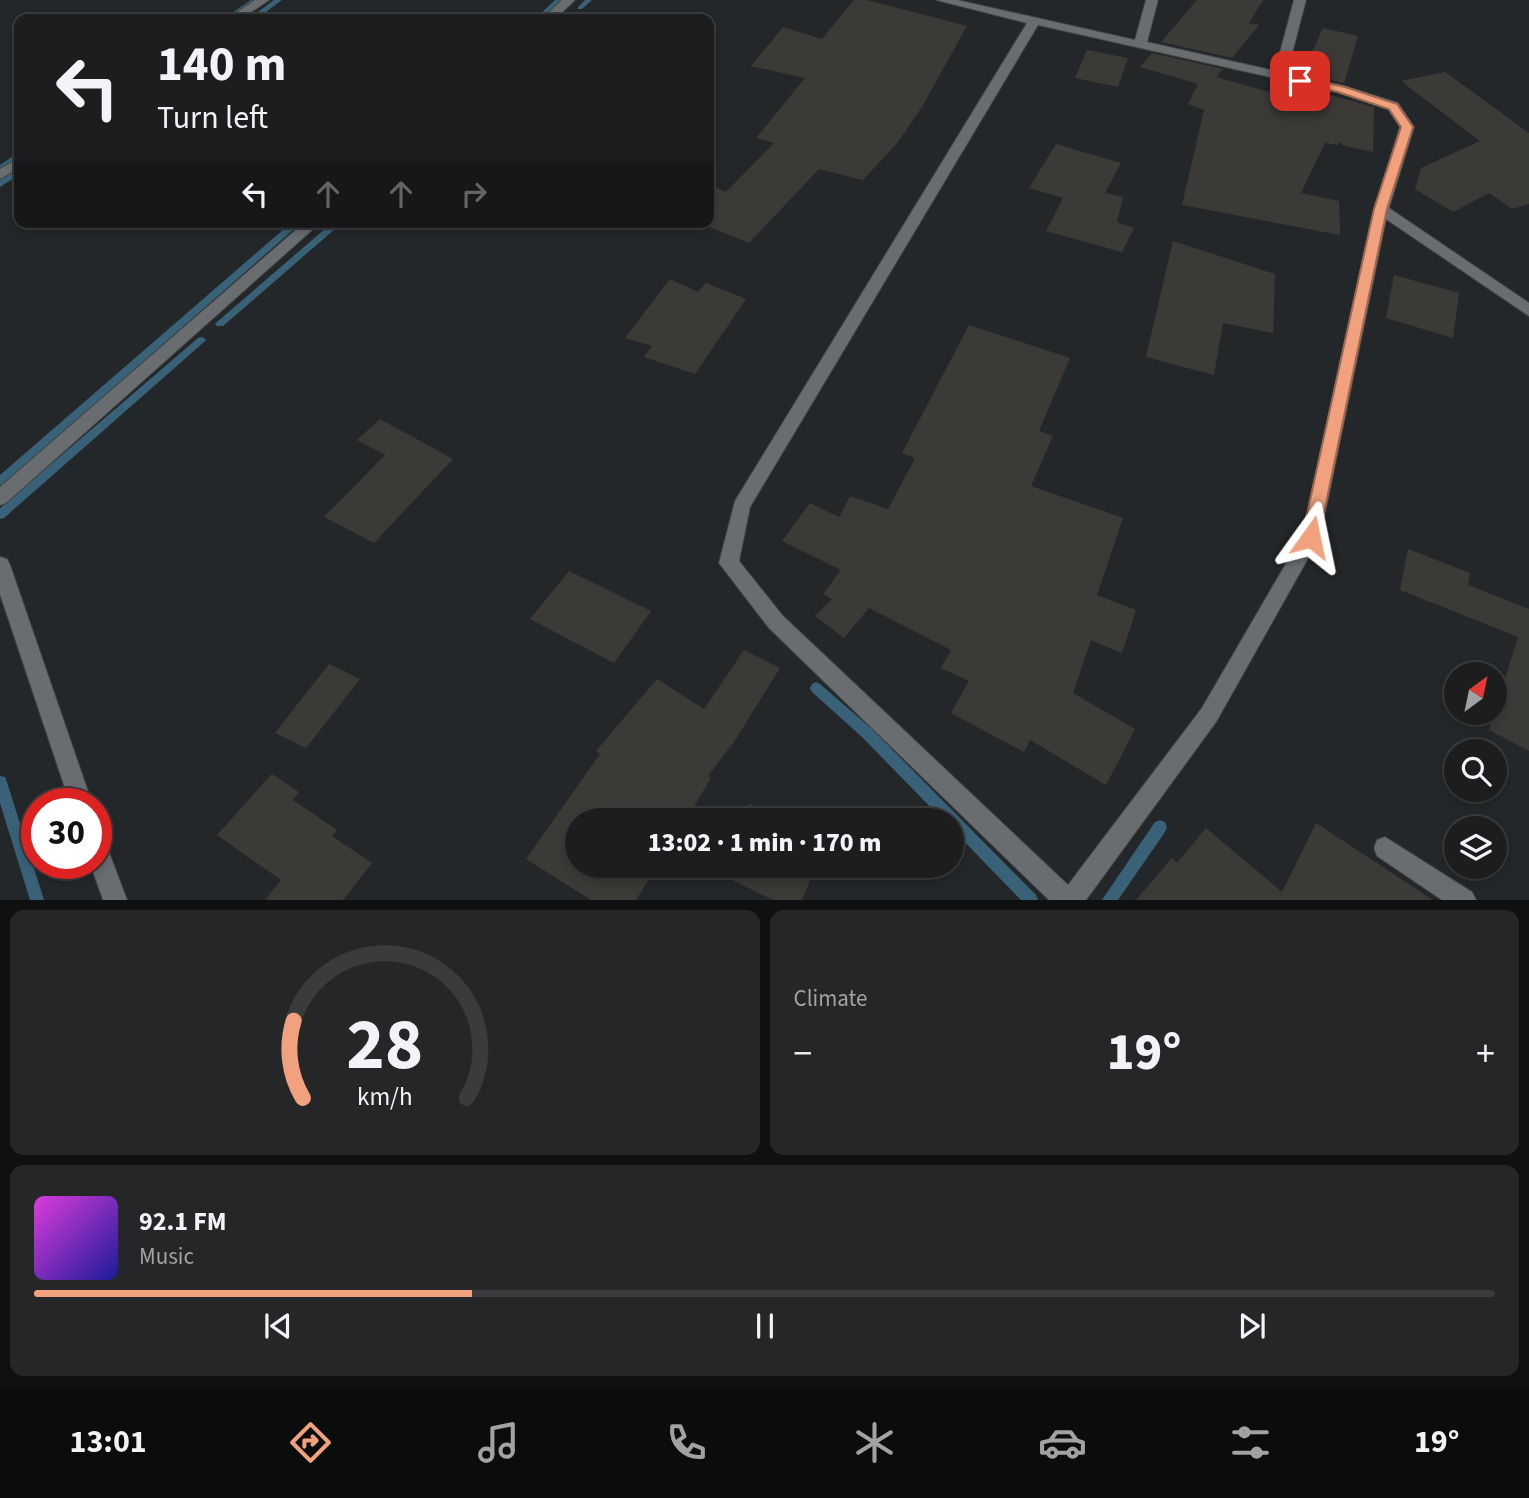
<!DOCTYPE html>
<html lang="en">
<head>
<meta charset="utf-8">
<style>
  :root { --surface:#1b1d1f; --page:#242628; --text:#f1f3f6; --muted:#a0a2a4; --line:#393b3d; --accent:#f1a17d }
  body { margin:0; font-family:"Source Sans 3",sans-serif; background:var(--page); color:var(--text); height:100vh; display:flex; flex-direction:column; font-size:26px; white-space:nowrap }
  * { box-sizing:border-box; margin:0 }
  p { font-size:23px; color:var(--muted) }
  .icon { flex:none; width:38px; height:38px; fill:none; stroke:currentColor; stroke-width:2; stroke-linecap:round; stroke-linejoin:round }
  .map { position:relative; height:900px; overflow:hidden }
  .panel { display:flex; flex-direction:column; gap:10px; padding:10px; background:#0f1011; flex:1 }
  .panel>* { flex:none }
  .hud { position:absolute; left:14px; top:14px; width:700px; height:214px; border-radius:14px; box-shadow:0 4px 10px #0003,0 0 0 2px var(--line); background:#1b1d1f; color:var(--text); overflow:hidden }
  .needle { width:46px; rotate:33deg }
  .controls { position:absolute; left:1444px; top:662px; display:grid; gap:14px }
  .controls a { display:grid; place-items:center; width:63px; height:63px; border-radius:50%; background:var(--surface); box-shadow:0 4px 10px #0003,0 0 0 2px var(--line); font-size:35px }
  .speed { position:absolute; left:21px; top:788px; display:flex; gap:14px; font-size:35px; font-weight:700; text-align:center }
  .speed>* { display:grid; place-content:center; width:91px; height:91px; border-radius:50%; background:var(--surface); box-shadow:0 4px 10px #0003,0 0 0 2px var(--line); line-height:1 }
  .speed .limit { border:10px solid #d22; background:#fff; color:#111 }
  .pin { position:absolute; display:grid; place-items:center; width:60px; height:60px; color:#fff; margin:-30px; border-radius:14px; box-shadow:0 4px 10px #0006 }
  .me { position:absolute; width:77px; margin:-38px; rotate:12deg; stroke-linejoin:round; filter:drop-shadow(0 0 5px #0008) }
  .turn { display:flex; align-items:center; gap:24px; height:147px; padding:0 28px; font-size:32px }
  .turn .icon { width:91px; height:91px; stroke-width:2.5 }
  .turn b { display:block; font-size:49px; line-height:60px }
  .lanes { display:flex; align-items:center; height:66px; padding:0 28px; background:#0003; justify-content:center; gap:35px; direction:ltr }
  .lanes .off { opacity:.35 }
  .big { font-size:52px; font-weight:800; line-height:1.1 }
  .panel .widget { flex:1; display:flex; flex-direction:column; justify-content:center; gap:10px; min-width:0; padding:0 24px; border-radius:14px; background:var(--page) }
  .panel .dial { align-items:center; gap:0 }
  .dial svg { height:182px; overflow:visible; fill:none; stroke:var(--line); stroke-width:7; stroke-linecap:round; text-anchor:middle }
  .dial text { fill:var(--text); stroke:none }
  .song { display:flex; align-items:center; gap:21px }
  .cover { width:84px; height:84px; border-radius:10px; background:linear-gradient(135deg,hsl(300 70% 55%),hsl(240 70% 35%)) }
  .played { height:7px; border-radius:4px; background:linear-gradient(90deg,var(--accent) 30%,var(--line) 30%) }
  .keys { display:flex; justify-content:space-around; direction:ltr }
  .heat { display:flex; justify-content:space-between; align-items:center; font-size:38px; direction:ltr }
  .panel .tiles { flex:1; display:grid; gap:10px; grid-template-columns:1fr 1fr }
  .widget:last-child { grid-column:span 2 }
  .trip { position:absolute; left:565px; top:808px; width:399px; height:70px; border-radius:35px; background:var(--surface); box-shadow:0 4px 10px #0003,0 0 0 2px var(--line); font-weight:800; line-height:70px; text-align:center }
  .menu { display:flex; height:112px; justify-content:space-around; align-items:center; background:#0b0c0c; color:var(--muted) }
  .menu .icon { width:49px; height:49px }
  .menu .current { color:var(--accent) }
  .menu b { font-size:32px; color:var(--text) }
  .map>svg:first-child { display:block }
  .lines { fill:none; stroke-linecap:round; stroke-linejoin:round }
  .stream { fill:#396278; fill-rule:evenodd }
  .building { fill:#3c3a37 }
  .minor-casing { stroke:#404244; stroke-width:2 }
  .minor { fill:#6a6d70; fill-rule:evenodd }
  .route { fill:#f1a17d; stroke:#9d6951; stroke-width:2 }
</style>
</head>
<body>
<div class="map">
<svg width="1529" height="900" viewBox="0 0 1529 900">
  <rect width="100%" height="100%" fill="#242729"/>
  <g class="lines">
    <path class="stream" d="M251,0H259L230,19H223Z
      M274,0H282L267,11L268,13L267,14L259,13V11Z
      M555,0H562L542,19H535Z
      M585,0H592L582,9H578V7Z
      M252,17L255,19H245L246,18Z
      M16,154H19V160L0,171V165Z
      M16,170H19V175L0,187V180Z
      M292,222H302L4,484L0,485V475Z
      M333,222H343L223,326H217L215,324L217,322Z
      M201,337L204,338L206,340L204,342L4,518L0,519V508L198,338Z
      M816,682L820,684L872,729L1036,895L1038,900H1021L952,829V821H944L862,737L812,692L810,688L812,684Z
      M0,776L5,777L7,782L44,900H30L0,803Z
      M1160,820L1165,822L1167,827L1165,832L1118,900H1102L1155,822Z"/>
  </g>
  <path class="building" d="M854,0H867L967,26L923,105L898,142L863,180L819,169L749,243L709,227V185L726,192L774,143L756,138L805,78L751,66L783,27L822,39Z
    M1197,0H1263L1249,23L1259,25L1232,58L1161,42Z
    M1323,28L1358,36L1344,83L1302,74Z
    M1087,50L1128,58L1118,87L1075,78Z
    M1152,53L1223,69L1216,77L1291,98L1297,86L1374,107L1373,152L1345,146L1338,142V145L1325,143L1301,193L1339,201L1340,235L1182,205L1204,110L1188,104L1198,84L1140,67Z
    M1445,72L1529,133V204L1512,209L1489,193L1453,212L1415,189L1421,168L1480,141L1401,81Z
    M1056,144L1121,163L1105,193L1123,197L1117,222L1134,228L1122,252L1046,231L1063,198L1029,188Z
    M1173,241L1275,274L1273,333L1223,323L1214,375L1146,357Z
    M1394,275L1459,293L1453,338L1386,318Z
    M670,279L698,292L706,283L746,299L695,374L644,357L652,346L625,338Z
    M969,325L1070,358L1039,431L1053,436L1031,486L1123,518L1097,595L1136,610L1122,653L1091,640L1073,693L1135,729L1106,785L1030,740L1024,752L951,713L969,681L941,668L951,650L869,608L844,638L815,616L832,599L823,594L841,570L782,541L810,503L839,517L850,496L888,509L915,458L902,453Z
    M380,419L453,459L374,543L324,517L385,455L357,440Z
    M1408,549L1470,573L1468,585L1529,609V751L1489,730L1518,637L1400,590Z
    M569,571L651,611L614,663L530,619Z
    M744,650L780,668L736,739L708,776L711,778L685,821H578V866H657L636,900H591L526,859L600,754L596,751L657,679L704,709Z
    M329,664L360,679L306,748L275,733Z
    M272,774L299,792L293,800L337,830L332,836L372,863L343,900H265L281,880L217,835Z
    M750,804L785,821H742Z
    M1316,823L1433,900H1136L1172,858L1177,863L1206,828L1282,892Z
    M719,866H816L802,900H773L716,872Z"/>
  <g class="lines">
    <defs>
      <path id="minor" d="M255,0H269L241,19H227Z
        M562,0H575L555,19H542Z
        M936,0H957L1135,40L1146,0H1158L1147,42L1275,71L1294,0H1306L1287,73L1344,86L1398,103L1414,127L1389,208L1529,303V316L1386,219L1320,537L1216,722L1086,900H1049L769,628L719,563L735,501L1027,23ZM1038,25L1337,92L1388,109L1400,127L1374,209L1302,536L1202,708L1068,885L783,616L739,561L750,507Z
        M19,158V168L0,179V169Z
        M305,222H321L6,503L0,505V487Z
        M0,557L7,559L10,565L92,803H70L0,594Z
        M96,836L104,839L127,900H103L90,863H96Z
        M1385,837L1472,892L1476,900H1442L1377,856L1374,848L1377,840Z"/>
    </defs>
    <use href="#minor" class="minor-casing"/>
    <use href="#minor" class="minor"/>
  </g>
  <path class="route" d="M1300,77L1345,87L1397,104L1413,127L1387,209L1319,537L1317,542H1305L1302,537L1374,209L1401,127L1389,109L1338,92L1296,83L1294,81Z"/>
</svg>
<div class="controls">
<a><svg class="needle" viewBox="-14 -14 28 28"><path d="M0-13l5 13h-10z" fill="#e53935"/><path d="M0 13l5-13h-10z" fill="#a0a2a4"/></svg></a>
<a><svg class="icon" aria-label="search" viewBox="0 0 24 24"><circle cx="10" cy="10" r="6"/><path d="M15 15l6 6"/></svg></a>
<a><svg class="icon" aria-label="layers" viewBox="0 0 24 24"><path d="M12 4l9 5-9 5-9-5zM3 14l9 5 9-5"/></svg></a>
</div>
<div class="speed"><div class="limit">30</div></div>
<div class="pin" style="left:1300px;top:81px;background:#d93025"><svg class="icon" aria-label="arrive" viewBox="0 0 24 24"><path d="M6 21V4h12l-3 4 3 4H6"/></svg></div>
<svg class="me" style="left:1311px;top:537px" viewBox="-20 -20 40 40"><path d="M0-17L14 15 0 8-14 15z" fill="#f1a17d" stroke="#fff" stroke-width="4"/></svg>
<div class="trip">13:02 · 1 min · 170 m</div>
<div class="hud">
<div class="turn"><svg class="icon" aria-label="left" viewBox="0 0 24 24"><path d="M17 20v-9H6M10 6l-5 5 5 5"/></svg><div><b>140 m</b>Turn left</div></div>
<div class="lanes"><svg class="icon" aria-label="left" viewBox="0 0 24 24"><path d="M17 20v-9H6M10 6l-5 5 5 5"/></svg><svg class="icon off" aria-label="ahead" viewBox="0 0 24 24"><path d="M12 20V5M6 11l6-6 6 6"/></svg><svg class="icon off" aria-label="ahead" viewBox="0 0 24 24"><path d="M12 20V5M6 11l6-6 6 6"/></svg><svg class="icon off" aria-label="right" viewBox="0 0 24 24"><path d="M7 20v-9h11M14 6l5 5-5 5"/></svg></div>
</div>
</div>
<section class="panel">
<div class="tiles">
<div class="widget dial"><svg viewBox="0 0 100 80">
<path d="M14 69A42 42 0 1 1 86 69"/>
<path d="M14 69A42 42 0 0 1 10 35" stroke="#f1a17d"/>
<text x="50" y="56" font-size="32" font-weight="700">28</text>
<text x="50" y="72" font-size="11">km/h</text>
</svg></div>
<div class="widget"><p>Climate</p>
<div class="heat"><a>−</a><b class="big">19°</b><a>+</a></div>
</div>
<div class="widget">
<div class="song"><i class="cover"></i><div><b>92.1 FM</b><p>Music</p></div></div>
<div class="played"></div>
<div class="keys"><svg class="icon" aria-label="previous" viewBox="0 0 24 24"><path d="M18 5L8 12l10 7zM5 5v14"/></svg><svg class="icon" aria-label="pause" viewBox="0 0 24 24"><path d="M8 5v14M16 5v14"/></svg><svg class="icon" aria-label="next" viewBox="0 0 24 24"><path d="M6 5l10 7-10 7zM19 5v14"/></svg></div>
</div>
</div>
</section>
<nav class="menu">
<b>13:01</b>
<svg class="icon current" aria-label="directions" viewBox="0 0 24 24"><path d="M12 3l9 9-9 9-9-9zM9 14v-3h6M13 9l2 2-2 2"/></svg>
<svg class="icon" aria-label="music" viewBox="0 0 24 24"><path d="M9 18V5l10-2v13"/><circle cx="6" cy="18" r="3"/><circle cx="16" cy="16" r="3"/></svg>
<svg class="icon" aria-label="phone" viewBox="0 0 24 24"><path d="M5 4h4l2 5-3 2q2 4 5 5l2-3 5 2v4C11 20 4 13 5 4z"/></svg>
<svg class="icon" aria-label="climate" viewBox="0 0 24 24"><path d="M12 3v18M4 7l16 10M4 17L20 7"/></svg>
<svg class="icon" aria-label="car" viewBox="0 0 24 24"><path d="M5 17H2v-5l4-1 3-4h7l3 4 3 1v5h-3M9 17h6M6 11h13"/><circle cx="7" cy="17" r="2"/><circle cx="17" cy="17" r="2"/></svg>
<svg class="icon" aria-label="filters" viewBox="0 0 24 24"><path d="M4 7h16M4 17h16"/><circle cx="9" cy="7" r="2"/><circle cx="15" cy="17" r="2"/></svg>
<b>19°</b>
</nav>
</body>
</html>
